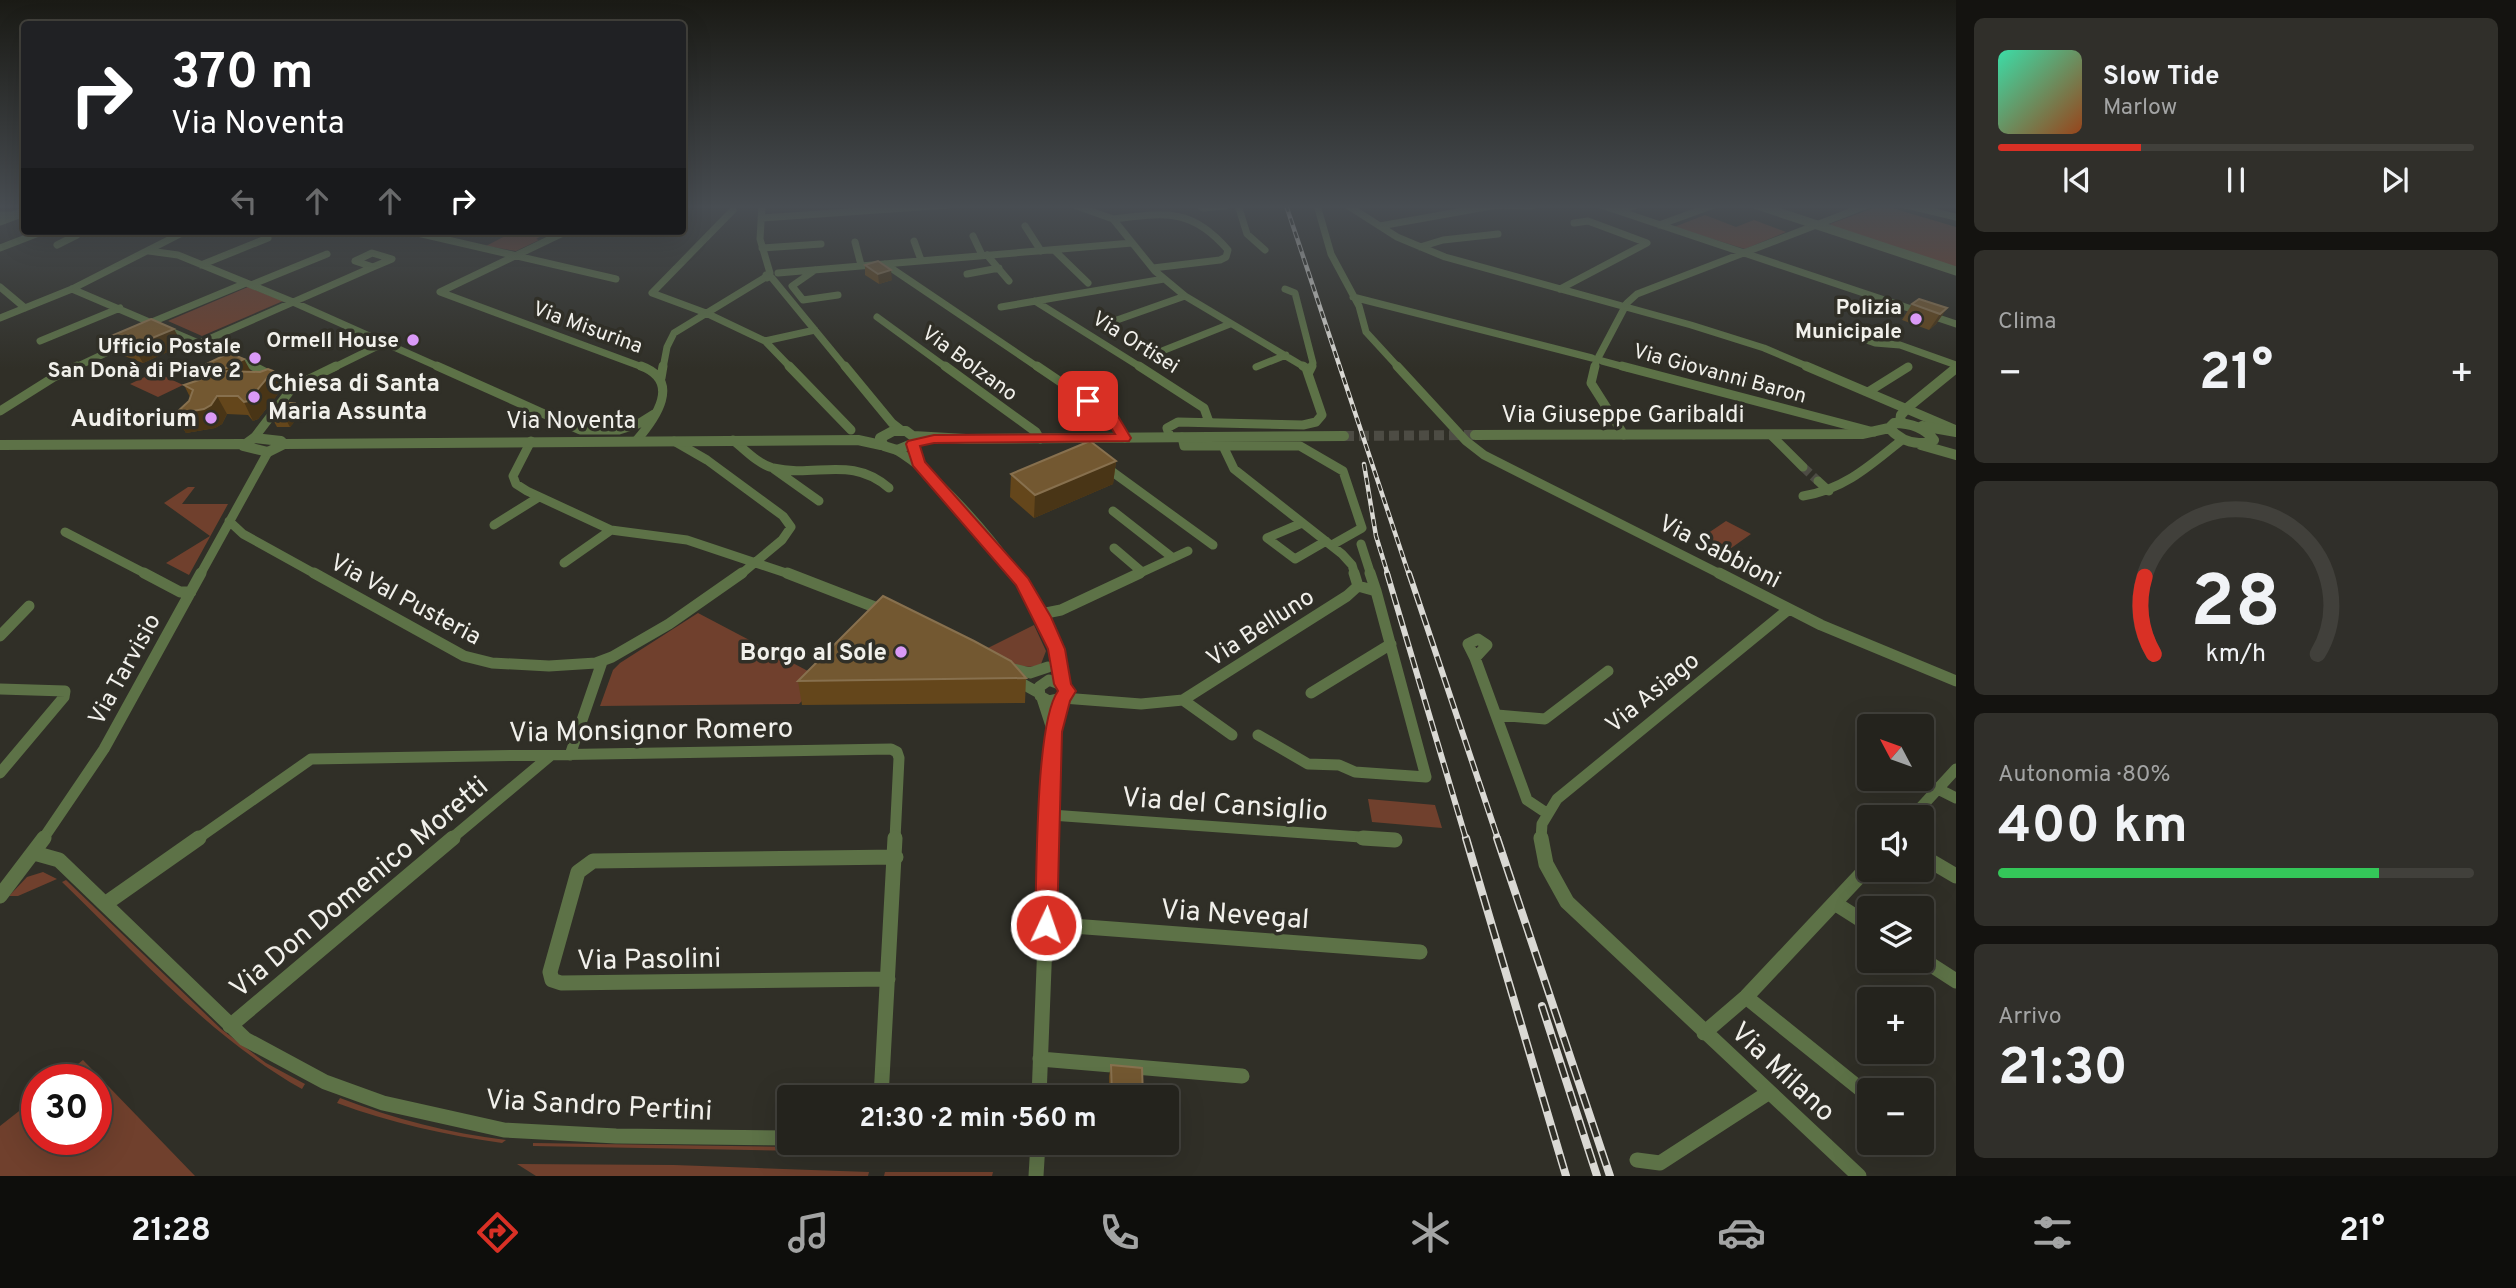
<!DOCTYPE html>
<html lang="it">
<head>
<meta charset="utf-8">
<style>
  :root { --surface:#24231d; --page:#302f2a; --text:#f1f3f6; --muted:#a3a4a4; --line:#41403b; --accent:#d93025 }
  body { margin:0; font-family:Overpass,sans-serif; background:var(--page); color:var(--text); height:100vh; display:flex; flex-direction:column; font-size:26px; white-space:nowrap }
  * { box-sizing:border-box; margin:0 }
  p { font-size:23px; color:var(--muted) }
  .icon { flex:none; width:38px; height:38px; fill:none; stroke:currentColor; stroke-width:2; stroke-linecap:round; stroke-linejoin:round }
  .map { position:relative; flex:1; overflow:hidden }
  .sheet { display:flex; flex-direction:column; gap:18px; padding:18px; background:#141310; width:560px }
  .sheet>* { flex:none }
  .top-card { position:absolute; left:21px; top:21px; width:665px; height:214px; border-radius:7px; box-shadow:0 7px 28px #0002,0 0 0 2px var(--line); background:#202124; color:#fff; overflow:hidden }
  .needle { width:46px; rotate:311deg }
  .fabs { position:absolute; left:1857px; top:714px; display:grid; gap:14px }
  .fabs a { display:grid; place-items:center; width:77px; height:77px; border-radius:7px; background:var(--surface); box-shadow:0 7px 28px #0002,0 0 0 2px var(--line); font-size:35px }
  .speed { position:absolute; left:21px; top:1064px; display:flex; gap:14px; font-size:35px; font-weight:700; text-align:center }
  .speed>* { display:grid; place-content:center; width:91px; height:91px; border-radius:50%; background:var(--surface); box-shadow:0 7px 28px #0002,0 0 0 2px var(--line); line-height:1 }
  .speed .limit { border:10px solid #d22; background:#fff; color:#111 }
  .pin { position:absolute; display:grid; place-items:center; width:60px; height:60px; color:#fff; margin:-30px; border-radius:14px; box-shadow:0 4px 10px #0006 }
  .me { position:absolute; width:77px; margin:-38px; rotate:3deg; stroke-linejoin:round; filter:drop-shadow(0 0 5px #0008) }
  .turn { display:flex; align-items:center; gap:24px; height:147px; padding:0 35px; font-size:32px }
  .turn .icon { width:91px; height:91px; stroke-width:2.5 }
  .turn b { display:block; font-size:49px; line-height:60px }
  .lanes { display:flex; align-items:center; height:66px; padding:0 35px; background:#0003; justify-content:center; gap:35px; direction:ltr }
  .lanes .off { opacity:.35 }
  .big { font-size:52px; font-weight:700; line-height:1.1 }
  .sheet .widget { flex:1; display:flex; flex-direction:column; justify-content:center; gap:10px; min-width:0; padding:0 24px; border-radius:10px; background:var(--page) }
  .sheet .dial { align-items:center; gap:0 }
  .dial svg { height:182px; overflow:visible; fill:none; stroke:var(--line); stroke-width:7; stroke-linecap:round; text-anchor:middle }
  .dial text { fill:var(--text); stroke:none }
  .song { display:flex; align-items:center; gap:21px }
  .cover { width:84px; height:84px; border-radius:10px; background:linear-gradient(135deg,hsl(160 70% 55%),hsl(20 70% 35%)) }
  .played { height:7px; border-radius:4px; background:linear-gradient(90deg,var(--accent) 30%,var(--line) 30%) }
  .keys { display:flex; justify-content:space-around; direction:ltr }
  .heat { display:flex; justify-content:space-between; align-items:center; font-size:38px; direction:ltr }
  .charge { height:10px; border-radius:5px; background:linear-gradient(90deg,#34c759 80%,var(--line) 0) }
  .trip { position:absolute; left:777px; top:1085px; width:402px; height:70px; border-radius:7px; background:var(--surface); box-shadow:0 7px 28px #0002,0 0 0 2px var(--line); font-weight:700; line-height:70px; text-align:center }
  .tab-bar { display:flex; height:112px; justify-content:space-around; align-items:center; background:#0e0e0c; color:var(--muted) }
  .tab-bar .icon { width:49px; height:49px }
  .tab-bar .selected { color:var(--accent) }
  .tab-bar b { font-size:32px; color:var(--text) }
  main { display:flex; flex:1; min-height:0 }
  .map>svg:first-child { display:block }
  .green { fill:#70402d }
  .lines { fill:none; stroke-linecap:round; stroke-linejoin:round }
  .minor-tunnel { stroke:#4d4c44; stroke-width:9; stroke-dasharray:9 4.5; stroke-linecap:butt }
  .tertiary-tunnel { stroke:#4d4c44; stroke-width:10; stroke-dasharray:10 5; stroke-linecap:butt }
  .minor-far3 { stroke:#5d7247; stroke-width:7 }
  .minor-far2 { stroke:#5d7247; stroke-width:9 }
  .minor-far1 { stroke:#5d7247; stroke-width:11 }
  .minor { stroke:#5d7247; stroke-width:15 }
  .tertiary-far1 { stroke:#5d7247; stroke-width:9 }
  .tertiary { stroke:#5d7247; stroke-width:10 }
  .rail-far2-casing { stroke:#dad9d4; stroke-width:4.5 }
  .rail-far1-casing { stroke:#dad9d4; stroke-width:6 }
  .rail-casing { stroke:#dad9d4; stroke-width:8 }
  .rail-far2 { stroke:#302f27; stroke-width:2.5; stroke-dasharray:7; stroke-linecap:butt }
  .rail-far1 { stroke:#302f27; stroke-width:3.5; stroke-dasharray:11; stroke-linecap:butt }
  .rail { stroke:#302f27; stroke-width:5; stroke-dasharray:15; stroke-linecap:butt }
  .wall { fill:#64461b }
  .shaded-wall { fill:#493516 }
  .building { fill:#735831; stroke:#87704e; stroke-width:2 }
  .route { fill:#d93025; stroke:#8d1f18; stroke-width:2 }
  .poi-dot { fill:#da9af7; stroke:#302f27; stroke-width:2.5 }
  .labels { text-anchor:middle; stroke-width:7; stroke-linejoin:round; paint-order:stroke }
  .far-poi-label { font-size:21px; font-weight:bold; fill:#f1f0eb; stroke:#302f27; text-anchor:end }
  .far-street-label { font-size:21px; fill:#f1f0eb; stroke:#302f27 }
  .poi-label { font-size:24px; font-weight:bold; fill:#f1f0eb; stroke:#302f27; text-anchor:end }
  .street-label { font-size:24px; fill:#f1f0eb; stroke:#302f27 }
  .near-street-label { font-size:28px; fill:#f1f0eb; stroke:#302f27 }
</style>
</head>
<body>
<main>
<div class="map">
<svg width="1956" height="1176" viewBox="0 0 1956 1176">
  <rect width="100%" height="100%" fill="#302f27"/>
  <path class="green" d="M1882,205L1956,227V268L1834,229L1830,224Z
    M1705,215L1736,227L1754,220L1786,232L1745,249L1674,227Z
    M515,231L541,236L536,239L539,240L516,251L486,246Z
    M248,287L283,301L202,336L168,321Z
    M155,372L181,384L183,385L158,397L130,384Z
    M188,487H195L182,504H228L189,575L166,563L210,536L164,503Z
    M1726,521L1751,534L1720,556L1695,542Z
    M698,613L823,679L799,704L600,706L613,670L620,663Z
    M1034,625L1046,651L1041,664C1022,673 1001,658 984,650Z
    M1368,799L1435,805L1442,828L1372,822Z
    M43,872L57,879L18,896H9L27,877Z
    M66,880L221,1029L266,1063L305,1084L302,1089C210,1037 138,955 62,882Z
    M83,1060L195,1176H0V1126L37,1097V1139H96V1080H58Z
    M340,1098C394,1119 449,1133 506,1140L502,1143C445,1135 391,1123 337,1103Z
    M533,1143L864,1148L863,1152L533,1146Z
    M517,1164L674,1165L869,1172L868,1176H536Z
    M885,1172H993L992,1176H884Z"/>
  <g class="lines">
    <path class="minor-tunnel" d="M1803,467L1818,481"/>
    <path class="tertiary-tunnel" d="M1344,436L1475,435"/>
    <path class="minor-far3" d="M762,205L760,239L770,273L766,275L767,278
      M1074,205L1113,219L1155,271L1185,296L1306,368
      M1199,205L1203,208L1225,206
      M1238,205L1247,234L1265,250
      M1317,205L1331,254L1359,306L1366,332L1399,368
      M1347,205L1397,237L1445,257L1691,325L1764,348L1811,368
      M1601,205L1956,324
      M1906,205L1956,217
      M733,210L652,293L706,313L765,341L791,368
      M1619,211L1637,205
      M0,215H18
      M761,218L949,205
      M1113,219C1165,213 1191,207 1228,250L1226,257L1220,260L1153,268
      M1659,225L1714,205
      M1025,226L1041,251
      M1380,226L1497,205L1532,206
      M409,231L616,279
      M567,231L440,292L645,368
      M290,233L294,231
      M973,236L982,255
      M914,241L921,260
      M855,242L861,265
      M57,245L77,235L76,231
      M1420,247L1443,240L1498,234
      M0,248L44,231
      M762,248L821,244
      M1054,250L1088,283
      M149,251L178,255L293,302L441,368
      M372,253L392,259L373,267L355,261Z
      M987,255L1009,281
      M885,264L1039,368
      M201,265L268,238
      M815,270L792,286L803,300L838,295
      M778,273L1132,243
      M967,274L999,268
      M772,278L846,368
      M251,285L327,254
      M0,287L25,308
      M72,289L257,368
      M1285,289L1295,293L1313,363L1311,368
      M1560,289L1647,243L1588,221L1574,223
      M1353,297L1592,358
      M1035,301L1142,368
      M1001,307L1164,279
      M877,317L947,368
      M0,318L72,289L186,231
      M1117,320L1185,296
      M152,322L246,283
      M1852,335L1875,343L1900,345L1956,365
      M40,341L120,308
      M765,341L815,330
      M200,343L373,267
      M1162,351L1230,324
      M1598,358L1627,303L1637,294L1868,205
      M1602,361L1628,368
      M1256,367L1286,355
      M74,368L127,343
      M333,368L386,342
      M663,368L667,347L674,333L766,277
      M1595,368L1596,362"/>
    <path class="minor-far2" d="M253,366L293,387L254,438
      M437,366L580,430H619L638,424L654,414
      M789,366L851,430
      M845,366L892,423L901,430
      M945,366L1036,432L1040,439
      M1037,366L1111,416L1125,438
      M1139,366L1204,408L1209,422
      M1397,366L1466,441L1484,455L1722,575
      M1595,366L1591,383L1624,435
      M1622,366L1874,432
      M1806,366L1956,430
      M1309,372L1312,366
      M661,378L663,366
      M293,387L336,366
      M1868,392L1908,367
      M0,411L54,377L77,366
      M1771,435L1803,467
      M1170,437L1167,428L1178,422L1303,425L1316,422L1322,415L1306,368L1303,366
      M1182,437L1184,446H1300L1343,471L1362,528L1332,545
      M733,440C745,450 758,464 773,468C816,478 851,455 889,488
      M531,441L513,476L516,484L527,491L611,530L687,540L792,575
      M636,441C656,418 682,381 641,366
      M674,441L707,460L783,516L791,527L782,540L740,575
      M1223,446L1234,469L1342,554L1352,565L1355,575
      M896,450C938,475 988,534 1017,575
      M1103,465L1213,545
      M774,469L819,501
      M1818,481L1829,491
      M1803,496C1844,490 1872,464 1903,439
      M1113,511L1173,558
      M229,521L243,534L317,575
      M1302,523L1267,538L1295,559L1326,541
      M494,525L539,497
      M65,532L148,575
      M1361,544L1371,575
      M1114,548L1142,572
      M564,563L611,530
      M200,575L268,452
      M1136,575L1188,551"/>
    <path class="minor-far1" d="M144,573L180,592H191
      M314,573L464,656L492,663L549,666L596,663L612,657L669,624L742,573
      M787,573L885,611
      M1016,573C1041,608 1055,642 1063,684
      M1370,573L1376,591
      M1719,573L1821,625L1956,681
      M1041,614L1061,610L1140,573
      M0,636L29,606
      M1478,639L1487,645L1475,658L1468,644Z
      M1475,658L1527,800L1545,812
      M1005,667L1030,673L1048,667
      M1014,679L1039,693
      M1049,680L1065,686L1067,691L1063,698L1049,701L1040,696L1039,687Z
      M0,689L65,691L64,697L0,773
      M1311,693L1391,644
      M1042,698L1053,732L1049,839
      M1063,698L1141,704L1183,700L1347,596L1358,586L1354,573
      M1183,700L1232,735
      M1497,715L1545,719L1608,671
      M1053,732L1061,699
      M1258,735L1308,764L1339,765L1355,772L1426,777L1376,591L1358,586
      M570,755L602,662
      M1938,789L1956,798
      M1051,815L1388,839
      M1912,817L1956,769
      M43,839L104,749L201,573
      M197,839L311,759L891,749L897,752L899,758L895,839
      M451,839L550,756
      M1541,839L1542,824L1557,799L1789,609"/>
    <path class="minor" d="M1363,838L1395,840
      M1541,838L1546,864L1567,902L1859,1176
      M34,853L59,860L245,1039L325,1082L383,1103L504,1130L616,1136L789,1138
      M1922,856L1956,876
      M0,896L44,838
      M105,904L199,838
      M1836,904L1869,925
      M1046,924L1420,952
      M1922,959L1956,981
      M888,979L561,983L552,980L550,972L578,872L593,861L896,857
      M1746,997L1869,1096
      M230,1026L453,838
      M1704,1033L1746,997L1869,866
      M1040,1059L1242,1076
      M881,1097L895,838
      M1039,1097L1049,838
      M1637,1160L1660,1163L1768,1093
      M1036,1176L1038,1143"/>
    <path class="tertiary-far1" d="M1757,205L1956,271
      M0,221L24,212"/>
    <path class="tertiary" d="M1900,422L1901,415L1907,408L1956,368
      M1922,426L1956,432
      M1889,428C1901,441 1917,447 1934,440
      M893,431H906L914,437V443L897,450L884,446L880,438Z
      M1475,435L1862,434L1889,428L1894,423C1910,423 1924,427 1934,440
      M913,436L966,439L1344,436
      M254,438L281,441L284,444L268,452L243,446Z
      M284,444L858,440L881,445
      M0,445L243,444
      M1921,445L1956,455"/>
    <defs>
      <path id="rail-far2" d="M1286,205L1409,575
        M1364,464L1376,536L1388,575"/>
      <path id="rail-far1" d="M1387,573L1466,839
        M1409,573L1498,839"/>
      <path id="rail" d="M1466,838L1566,1176
        M1497,838L1610,1176
        M1542,1006L1597,1176"/>
    </defs>
    <use href="#rail-far2" class="rail-far2-casing"/>
    <use href="#rail-far1" class="rail-far1-casing"/>
    <use href="#rail" class="rail-casing"/>
    <use href="#rail-far2" class="rail-far2"/>
    <use href="#rail-far1" class="rail-far1"/>
    <use href="#rail" class="rail"/>
  </g>
  <path class="wall" d="M865,265L892,280L879,284L865,275Z
    M1912,304L1947,308L1936,324L1929,330L1902,320Z
    M109,337L183,345L143,363L119,354Z
    M194,370L251,372L282,389L258,419L253,421L248,415L227,414L222,424L215,428L186,433L175,414L189,401L190,397L184,385L197,381L193,374H196Z
    M294,403L300,415L290,427H277L271,416Z
    M1116,461L1113,484L1034,518L1010,497L1011,474Z
    M1026,678L1025,703L802,705L798,681Z
    M1111,1065L1143,1097H1109V1076Z"/>
  <path class="shaded-wall" d="M891,270L892,280L879,284L878,274Z
    M1947,308L1936,324L1929,330L1940,314Z
    M174,329L183,345L143,363L133,346Z
    M244,359L254,377L220,371Z
    M273,371L282,389L258,419L253,421L244,402Z
    M217,396L227,414L222,424L215,428L186,433L175,414Z
    M294,403L300,415L290,427L284,416Z
    M1116,461L1113,484L1034,518L1035,495Z"/>
  <path class="building" d="M878,261L891,270L878,274L865,265Z
    M1919,299L1947,308L1940,314L1912,304Z
    M151,319L174,329L133,346L109,337Z
    M229,353L244,359L220,371L260,372L268,369L273,371L248,401L244,402L238,396H217L211,405L204,409L175,414L189,401L193,390L184,385L199,380L193,374L197,373L194,370Z
    M282,403H294L284,416H271Z
    M1090,441L1116,461L1035,495L1011,474Z
    M883,596L974,641L1011,661L1026,678L798,681Z
    M1111,1065L1142,1068L1143,1097H1112Z"/>
  <linearGradient id="sky" x2="0" y2="1"><stop stop-color="#1a1a15"/><stop offset="0.56" stop-color="#484d52"/><stop offset="1" stop-color="#484d52" stop-opacity="0"/></linearGradient>
  <rect width="1956" height="369" fill="url(#sky)"/>
  <path class="route" d="M1088,397L1116,413L1131,438L1129,441L934,443L920,446L925,462L1028,578L1051,617L1065,649L1071,684L1076,691L1070,701L1062,732L1057,925L1053,931L1046,934L1038,931L1035,925C1037,878 1035,723 1058,691L1054,684L1048,649L1016,585L913,466L906,444L908,441L934,435L1115,434L1106,419L1084,403L1082,401Z"/>
  <g class="poi-dot">
    <circle cx="1916" cy="319" r="7"/>
    <circle cx="413" cy="340" r="7"/>
    <circle cx="255" cy="358" r="7"/>
    <circle cx="254" cy="397" r="7"/>
    <circle cx="211" cy="418" r="7"/>
    <circle cx="901" cy="652" r="7"/>
  </g>
  <g class="labels">
    <g class="far-poi-label">
      <text x="1902" y="314">Polizia<tspan x="1902" dy="24">Municipale</tspan></text>
      <text x="399" y="347">Ormell House</text>
      <text x="241" y="353">Ufficio Postale<tspan x="241" dy="24">San Donà di Piave 2</tspan></text>
    </g>
    <g class="far-street-label">
      <text transform="translate(588 327) rotate(20)" y="7">Via Misurina</text>
      <text transform="translate(1136 342) rotate(32)" y="7">Via Ortisei</text>
      <text transform="translate(970 363) rotate(36)" y="7">Via Bolzano</text>
      <text transform="translate(1720 373) rotate(15)" y="7">Via Giovanni Baron</text>
    </g>
    <g class="poi-label">
      <text x="268" y="391" text-anchor="start">Chiesa di Santa<tspan x="268" dy="28">Maria Assunta</tspan></text>
      <text x="197" y="426">Auditorium</text>
      <text x="887" y="660">Borgo al Sole</text>
    </g>
    <g class="street-label">
      <text x="1623" y="422">Via Giuseppe Garibaldi</text>
      <text x="571" y="428">Via Noventa</text>
      <text transform="translate(1720 551) rotate(27)" y="8">Via Sabbioni</text>
      <text transform="translate(406 599) rotate(28)" y="8">Via Val Pusteria</text>
      <text transform="translate(1260 627) rotate(-33)" y="8">Via Belluno</text>
      <text transform="translate(124 669) rotate(-61)" y="8">Via Tarvisio</text>
      <text transform="translate(1652 692) rotate(-39)" y="8">Via Asiago</text>
    </g>
    <g class="near-street-label">
      <text transform="translate(651 729) rotate(-1)" y="10">Via Monsignor Romero</text>
      <text transform="translate(1225 803) rotate(4)" y="10">Via del Cansiglio</text>
      <text transform="translate(358 886) rotate(-40)" y="10">Via Don Domenico Moretti</text>
      <text transform="translate(1235 913) rotate(4)" y="10">Via Nevegal</text>
      <text transform="translate(649 958) rotate(-1)" y="10">Via Pasolini</text>
      <text transform="translate(1784 1071) rotate(43)" y="10">Via Milano</text>
      <text transform="translate(599 1104) rotate(3)" y="10">Via Sandro Pertini</text>
    </g>
  </g>
</svg>
<div class="fabs">
<a><svg class="needle" viewBox="-14 -14 28 28"><path d="M0-13l5 13h-10z" fill="#e53935"/><path d="M0 13l5-13h-10z" fill="#a3a4a4"/></svg></a>
<a><svg class="icon" aria-label="sound" viewBox="0 0 24 24"><path d="M4 9h4l5-4v14l-5-4H4zM17 9q2 3 0 6"/></svg></a>
<a><svg class="icon" aria-label="layers" viewBox="0 0 24 24"><path d="M12 4l9 5-9 5-9-5zM3 14l9 5 9-5"/></svg></a>
<a>+</a>
<a>−</a>
</div>
<div class="speed"><div class="limit">30</div></div>
<div class="pin" style="left:1088px;top:401px;background:#d93025"><svg class="icon" aria-label="arrive" viewBox="0 0 24 24"><path d="M6 21V4h12l-3 4 3 4H6"/></svg></div>
<svg class="me" style="left:1046px;top:925px" viewBox="-20 -20 40 40"><circle r="17" fill="#d93025" stroke="#fff" stroke-width="3"/><path d="M0-11L8 9 0 5-8 9z" fill="#fff"/></svg>
<div class="trip">21:30 · 2 min · 560 m</div>
<div class="top-card">
<div class="turn"><svg class="icon" aria-label="right" viewBox="0 0 24 24"><path d="M7 20v-9h11M14 6l5 5-5 5"/></svg><div><b>370 m</b>Via Noventa</div></div>
<div class="lanes"><svg class="icon off" aria-label="left" viewBox="0 0 24 24"><path d="M17 20v-9H6M10 6l-5 5 5 5"/></svg><svg class="icon off" aria-label="ahead" viewBox="0 0 24 24"><path d="M12 20V5M6 11l6-6 6 6"/></svg><svg class="icon off" aria-label="ahead" viewBox="0 0 24 24"><path d="M12 20V5M6 11l6-6 6 6"/></svg><svg class="icon" aria-label="right" viewBox="0 0 24 24"><path d="M7 20v-9h11M14 6l5 5-5 5"/></svg></div>
</div>
</div>
<section class="sheet">
<div class="widget">
<div class="song"><i class="cover"></i><div><b>Slow Tide</b><p>Marlow</p></div></div>
<div class="played"></div>
<div class="keys"><svg class="icon" aria-label="previous" viewBox="0 0 24 24"><path d="M18 5L8 12l10 7zM5 5v14"/></svg><svg class="icon" aria-label="pause" viewBox="0 0 24 24"><path d="M8 5v14M16 5v14"/></svg><svg class="icon" aria-label="next" viewBox="0 0 24 24"><path d="M6 5l10 7-10 7zM19 5v14"/></svg></div>
</div>
<div class="widget"><p>Clima</p>
<div class="heat"><a>−</a><b class="big">21°</b><a>+</a></div>
</div>
<div class="widget dial"><svg viewBox="0 0 100 80">
<path d="M14 69A42 42 0 1 1 86 69"/>
<path d="M14 69A42 42 0 0 1 10 35" stroke="#d93025"/>
<text x="50" y="56" font-size="32" font-weight="700">28</text>
<text x="50" y="72" font-size="11">km/h</text>
</svg></div>
<div class="widget"><p>Autonomia · 80%</p><b class="big">400 km</b><div class="charge"></div></div>
<div class="widget"><p>Arrivo</p><b class="big">21:30</b></div>
</section>
</main>
<nav class="tab-bar">
<b>21:28</b>
<svg class="icon selected" aria-label="directions" viewBox="0 0 24 24"><path d="M12 3l9 9-9 9-9-9zM9 14v-3h6M13 9l2 2-2 2"/></svg>
<svg class="icon" aria-label="music" viewBox="0 0 24 24"><path d="M9 18V5l10-2v13"/><circle cx="6" cy="18" r="3"/><circle cx="16" cy="16" r="3"/></svg>
<svg class="icon" aria-label="phone" viewBox="0 0 24 24"><path d="M5 4h4l2 5-3 2q2 4 5 5l2-3 5 2v4C11 20 4 13 5 4z"/></svg>
<svg class="icon" aria-label="climate" viewBox="0 0 24 24"><path d="M12 3v18M4 7l16 10M4 17L20 7"/></svg>
<svg class="icon" aria-label="car" viewBox="0 0 24 24"><path d="M5 17H2v-5l4-1 3-4h7l3 4 3 1v5h-3M9 17h6M6 11h13"/><circle cx="7" cy="17" r="2"/><circle cx="17" cy="17" r="2"/></svg>
<svg class="icon" aria-label="filters" viewBox="0 0 24 24"><path d="M4 7h16M4 17h16"/><circle cx="9" cy="7" r="2"/><circle cx="15" cy="17" r="2"/></svg>
<b>21°</b>
</nav>
</body>
</html>
